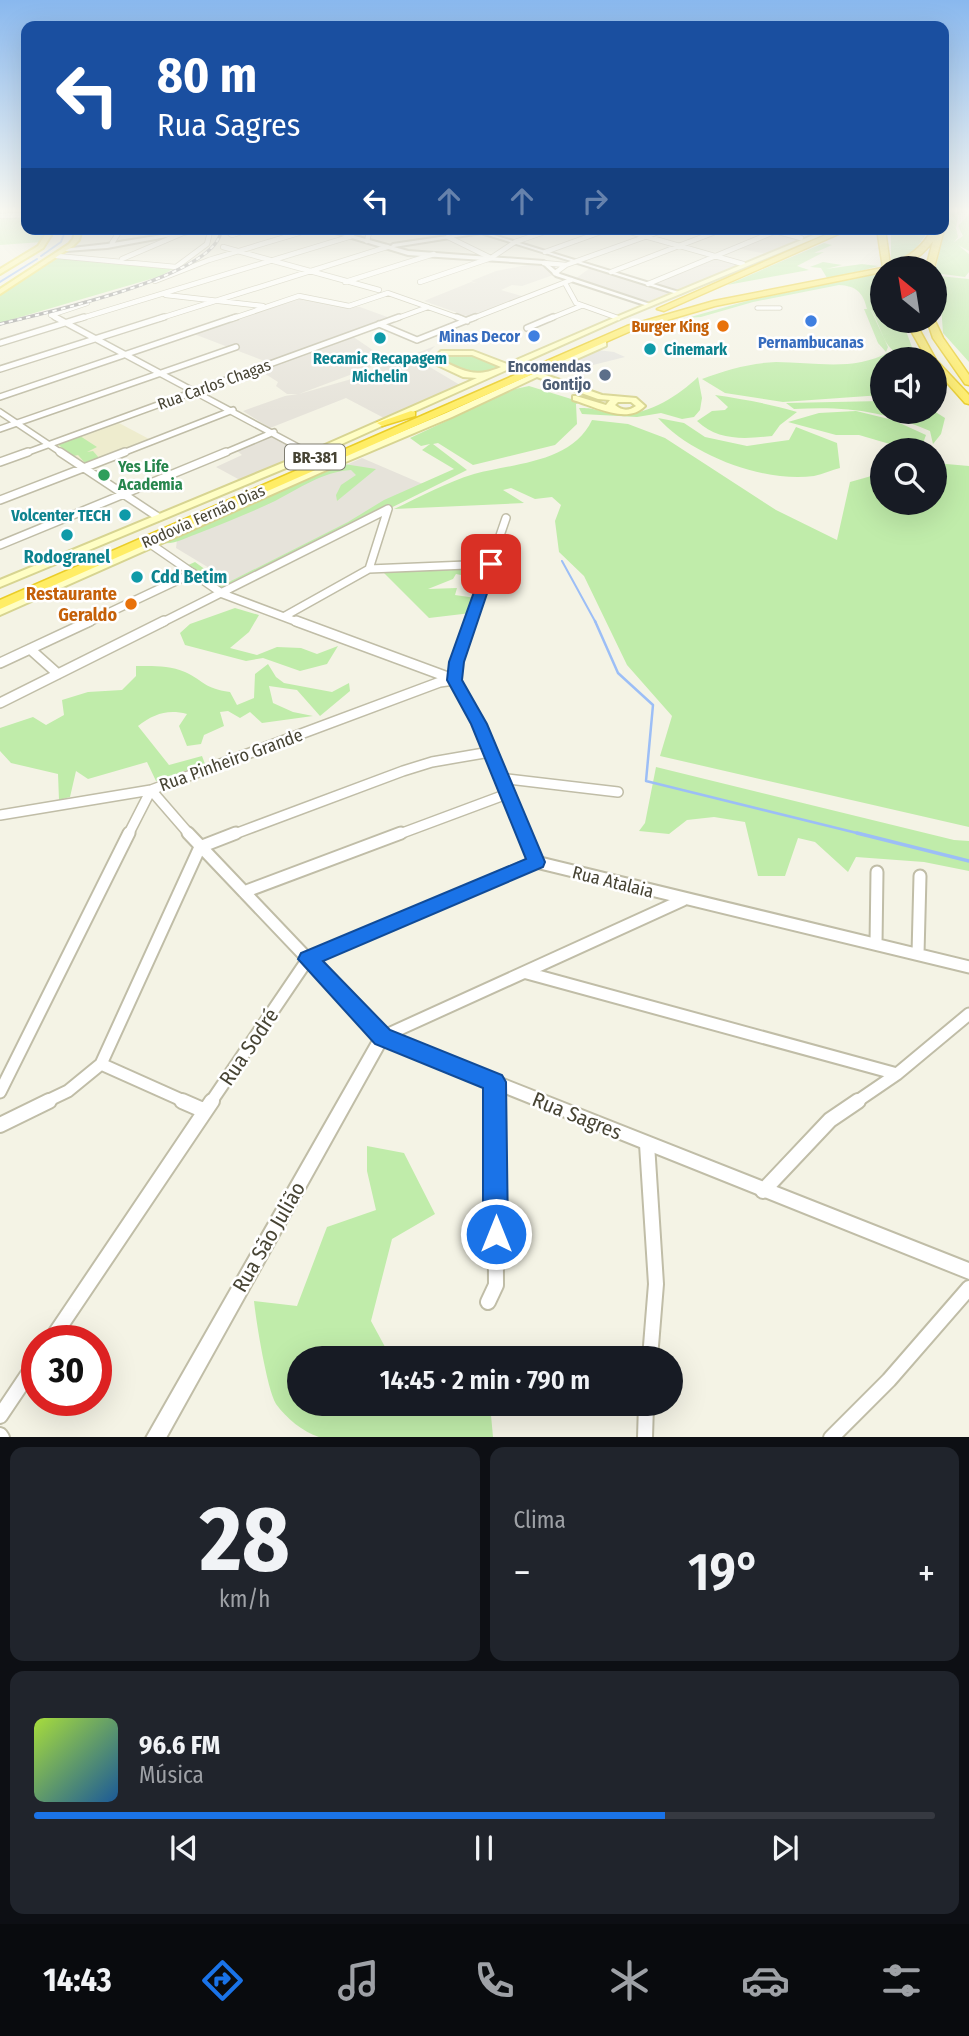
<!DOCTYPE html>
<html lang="pt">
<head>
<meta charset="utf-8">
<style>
  :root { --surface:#171b24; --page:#20242c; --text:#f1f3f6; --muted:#9ea1a6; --line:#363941; --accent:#1a73e8 }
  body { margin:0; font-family:"Fira Sans Condensed",sans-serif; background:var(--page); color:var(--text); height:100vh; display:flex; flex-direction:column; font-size:26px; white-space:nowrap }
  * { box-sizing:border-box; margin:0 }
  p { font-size:23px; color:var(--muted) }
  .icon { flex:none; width:38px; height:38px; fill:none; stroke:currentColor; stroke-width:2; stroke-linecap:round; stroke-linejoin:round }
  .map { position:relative; height:1437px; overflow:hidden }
  .sheet { display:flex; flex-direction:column; gap:10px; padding:10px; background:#0d0f14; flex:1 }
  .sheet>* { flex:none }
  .hud { position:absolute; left:21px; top:21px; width:928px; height:214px; border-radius:14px; box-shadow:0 7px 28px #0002; background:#1a4fa0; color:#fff; overflow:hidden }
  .needle { width:46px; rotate:330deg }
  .controls { position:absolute; left:870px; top:256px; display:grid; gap:14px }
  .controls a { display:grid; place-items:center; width:77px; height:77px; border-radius:50%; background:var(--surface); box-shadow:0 7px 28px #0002; font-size:35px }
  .speed { position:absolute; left:21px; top:1325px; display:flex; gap:14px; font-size:35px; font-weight:700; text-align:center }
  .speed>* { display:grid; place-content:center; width:91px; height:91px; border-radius:50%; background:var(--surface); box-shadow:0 7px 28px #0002; line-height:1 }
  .speed .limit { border:10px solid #d22; background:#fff; color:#111 }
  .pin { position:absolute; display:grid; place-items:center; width:60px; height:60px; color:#fff; margin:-30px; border-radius:14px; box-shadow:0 4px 10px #0006 }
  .me { position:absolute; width:77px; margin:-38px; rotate:0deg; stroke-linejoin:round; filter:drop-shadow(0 0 5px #0008) }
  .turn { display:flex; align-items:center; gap:24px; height:147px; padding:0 21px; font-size:32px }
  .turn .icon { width:91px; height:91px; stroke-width:2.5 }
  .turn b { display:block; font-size:49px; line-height:60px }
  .lanes { display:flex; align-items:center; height:66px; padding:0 21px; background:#0003; justify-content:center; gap:35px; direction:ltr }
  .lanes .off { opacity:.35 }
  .big { font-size:52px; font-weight:600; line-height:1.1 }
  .sheet .tile { flex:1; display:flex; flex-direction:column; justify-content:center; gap:10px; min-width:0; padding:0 24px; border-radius:14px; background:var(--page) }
  .sheet .dial { align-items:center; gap:0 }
  .dial b { font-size:91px; line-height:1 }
  .song { display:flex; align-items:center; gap:21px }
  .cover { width:84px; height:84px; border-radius:10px; background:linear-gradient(135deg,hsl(80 70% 55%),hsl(210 70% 35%)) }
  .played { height:7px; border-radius:4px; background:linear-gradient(90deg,var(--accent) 70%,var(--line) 70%) }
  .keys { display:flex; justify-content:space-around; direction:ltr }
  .heat { display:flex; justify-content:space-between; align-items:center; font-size:38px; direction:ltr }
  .sheet .tiles { flex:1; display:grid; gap:10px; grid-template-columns:1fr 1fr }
  .tile:last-child { grid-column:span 2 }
  .trip { position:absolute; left:287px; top:1346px; width:396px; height:70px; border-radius:35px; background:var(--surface); box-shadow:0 7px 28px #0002; font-weight:600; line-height:70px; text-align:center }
  .dock { display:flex; height:112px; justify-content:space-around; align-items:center; background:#090b0e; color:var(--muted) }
  .dock .icon { width:49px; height:49px }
  .dock .selected { color:var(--accent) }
  .dock b { font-size:32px; color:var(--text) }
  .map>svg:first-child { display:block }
  .industrial { fill:#e6e3da }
  .education { fill:#eeecce }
  .green { fill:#c0ecaa }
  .parking { fill:#e4e3de }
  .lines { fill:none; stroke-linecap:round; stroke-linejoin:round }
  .stream-far2 { stroke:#9cbef6; stroke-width:2 }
  .stream-far1 { stroke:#9cbef6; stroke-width:2.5 }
  .stream { stroke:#9cbef6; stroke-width:3.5 }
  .secondary-tunnel { stroke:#d1d0c2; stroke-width:8; stroke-dasharray:8 3.5; stroke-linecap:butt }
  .pedestrian-casing { stroke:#c0bda7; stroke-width:5 }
  .minor-far5-casing { stroke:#c0bda7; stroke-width:6 }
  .minor-far4-casing { stroke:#c0bda7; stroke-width:8 }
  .minor-far3-casing { stroke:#c0bda7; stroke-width:10 }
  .minor-far2-casing { stroke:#c0bda7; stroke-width:12 }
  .minor-far1-casing { stroke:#c0bda7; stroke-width:15 }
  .minor-casing { stroke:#c0bda7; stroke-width:18 }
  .tertiary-casing { stroke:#c0bda7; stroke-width:4 }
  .secondary-casing { stroke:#d7d491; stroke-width:4 }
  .primary-casing { stroke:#ede15a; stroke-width:4 }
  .motorway-casing { stroke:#eacd29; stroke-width:3 }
  .pedestrian { stroke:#fff; stroke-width:3.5 }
  .minor-far5 { stroke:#fff; stroke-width:4.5 }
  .minor-far4 { stroke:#fff; stroke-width:5 }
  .minor-far3 { stroke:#fff; stroke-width:7 }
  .minor-far2 { stroke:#fff; stroke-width:9 }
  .minor-far1 { stroke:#fff; stroke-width:11 }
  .minor { stroke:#fff; stroke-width:14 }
  .tertiary { fill:#fff; fill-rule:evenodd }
  .secondary { fill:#fffec4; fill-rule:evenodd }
  .primary { fill:#fff893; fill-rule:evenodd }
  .motorway { fill:#ffed65; fill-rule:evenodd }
  .rail-casing { stroke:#969696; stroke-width:3.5 }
  .rail { stroke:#fff; stroke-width:2; stroke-dasharray:4.5; stroke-linecap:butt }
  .route { fill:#1a73e8; stroke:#114b97; stroke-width:2 }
  .shop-dot { fill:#3f7fe0; stroke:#fff; stroke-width:2.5 }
  .food-dot { fill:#e8710a; stroke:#fff; stroke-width:2.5 }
  .culture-dot { fill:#0f9aa8; stroke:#fff; stroke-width:2.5 }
  .service-dot { fill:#5c6f8a; stroke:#fff; stroke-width:2.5 }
  .leisure-dot { fill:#2e9e5b; stroke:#fff; stroke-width:2.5 }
  .labels { text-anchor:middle; stroke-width:5; stroke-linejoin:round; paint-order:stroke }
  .far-food-label { font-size:16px; font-weight:bold; fill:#c56008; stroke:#fff; text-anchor:end }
  .far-shop-label { font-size:16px; font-weight:bold; fill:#366cbe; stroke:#fff; text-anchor:end }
  .far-culture-label { font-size:16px; font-weight:bold; fill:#0d838f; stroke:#fff; text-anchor:start }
  .far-service-label { font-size:16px; font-weight:bold; fill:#4e5e75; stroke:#fff; text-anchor:end }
  .far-street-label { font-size:16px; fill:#474434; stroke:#fff }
  .shield { fill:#fff; stroke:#7e7c71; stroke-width:2 }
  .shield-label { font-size:16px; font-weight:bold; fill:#474434 }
  .far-leisure-label { font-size:16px; font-weight:bold; fill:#27864d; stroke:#fff; text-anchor:start }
  .culture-label { font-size:18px; font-weight:bold; fill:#0d838f; stroke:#fff }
  .food-label { font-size:18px; font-weight:bold; fill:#c56008; stroke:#fff; text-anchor:end }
  .street-label { font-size:18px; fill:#474434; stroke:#fff }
  .near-street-label { font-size:21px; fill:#474434; stroke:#fff }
</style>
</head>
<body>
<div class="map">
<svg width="969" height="1438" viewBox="0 0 969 1438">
  <rect width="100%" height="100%" fill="#f4f3e5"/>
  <path class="industrial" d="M777,233L799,238L797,243L766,254L737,248Z
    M714,258L738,265L677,291L652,283Z
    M538,263L556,274L522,286L512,285L501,290L525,297L469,317L424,301L471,282L476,283L471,281L496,271Z
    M590,268L670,293L647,302L575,279Z
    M301,298L360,307L390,318L267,362L194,334Z
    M352,336L377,353L398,357L299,394L348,380L435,346L422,359L423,363L460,385L453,392L384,418L346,398L270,428L243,411L285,396L298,394H287L276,386L278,382L259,370Z
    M273,435L305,453L240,480L216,467L242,455L236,450Z
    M362,458L425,485L234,583L176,548L177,540Z"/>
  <path class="education" d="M117,422L151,440L86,466L54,444Z"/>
  <path class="green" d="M948,211H959L956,228L958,237L954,242L963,236L958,226L969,214V251L958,245L969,254V272L965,277L935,273Z
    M0,216L26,218V229H48L42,242L0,245Z
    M891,229H930L914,251L891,263Z
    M824,243L832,245L814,253L824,252L797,266L809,270L727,285Z
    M57,257L176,267L161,276L0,323V294Z
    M823,262L842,265L826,269L862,264L878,266L837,278H827L821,268L810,267Z
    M881,272L882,320H902L916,358C882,357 885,332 870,308L888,347L886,352L878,343L864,309H867C863,292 856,286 839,285L753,302L701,317L687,318L747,301Z
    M939,276L969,279V362L943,333Z
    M889,352L902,359H882V395L783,402L725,393L702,379C726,370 750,363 776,362C814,362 853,372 889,352Z
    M452,353L469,354L504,368L471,374L439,361L443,355Z
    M698,377L702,398L700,410L694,417L682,419L661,413L637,417L582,414L579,408C595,408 594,410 609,413C641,420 676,398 698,377Z
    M529,386L581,402L576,404L577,424L555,445L473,465L438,443L433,444L467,470L224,591L186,566L195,562L225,584L348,522L384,500L454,469L422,450L430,444L421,446L410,438L515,389Z
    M715,395C743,399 770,404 797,412L780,425L772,436C744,439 718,441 697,421L712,411L725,410L728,407Z
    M882,401V411H934L945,418L941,434L933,444L930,431C884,411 845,406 794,409L786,403Z
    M856,411L893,420L926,435L922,446L900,447L859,435H836L788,422L819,413Z
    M658,418L684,423L705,437L747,446L789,440L796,427L837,443L840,468C832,470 823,474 814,476C764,483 691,455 658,418Z
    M592,420L628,424L665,438L776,510L837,540L850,482L882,473V502H934L935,463L969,466V827L660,756L672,716L627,665L584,576L559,552L555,521L561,505L552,497L535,499L511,488L503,490L524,503L394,509C420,497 447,482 474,474C514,463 572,463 592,420Z
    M80,436L97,447L87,452L93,451L100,459L85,463L78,455L74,456L57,444Z
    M344,464L376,469L337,501L336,495L341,485L356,475L351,470C322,472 300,488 275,501C250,513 224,523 199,533C188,537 173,545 163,543Z
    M482,568L483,573L466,576L456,574L453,579L428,589L457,588L455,595L476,598L471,613L429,618L383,572Z
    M235,608L259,615L249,632L230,648L257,655L277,647L301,648L317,654L338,646L327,664L300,671L263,658L246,661L185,645L180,633L190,624Z
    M268,664L276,677L284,683L332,692L349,683L350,691L320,716L297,690L269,686L273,703L293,712L313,716L262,723L250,712L240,718L228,711L220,712L224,726L204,735L201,744L187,746L179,726L187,714C167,709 154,714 138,726L169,765L202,756L205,764L156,781L147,762L88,779L76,771L70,797L59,800L58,774L11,763L0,751V728L33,717L46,725L64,715L62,700L88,692L122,690L136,676V666C152,666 169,665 185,672C206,682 203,688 230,692L237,705L254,698L255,674Z
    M656,767L954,840L969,841V871L924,862L856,857L848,872L815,842L798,838L785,876H758L745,822L714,817L687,820L669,834L639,831L645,823Z
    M367,1146L404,1153L435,1214L392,1239L371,1321L391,1358H299V1404H490L493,1437H319C303,1432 286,1418 276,1404C267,1389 256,1321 254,1301L297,1306L327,1227L376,1210L367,1171Z"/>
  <path class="parking" d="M597,350L614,352L625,357L561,373L557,372L566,364Z"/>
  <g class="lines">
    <path class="stream-far2" d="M41,256L61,242L66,229
      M0,282L37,259
      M562,561L596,623"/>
    <path class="stream-far1" d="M595,621L618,673L653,705L646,781L865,835"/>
    <path class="stream" d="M857,833L969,861"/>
    <path class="secondary-tunnel" d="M505,366L535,378"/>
    <defs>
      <path id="pedestrian" d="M757,308H780"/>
      <path id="minor-far5" d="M0,216L26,215
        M620,229L743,264
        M227,231L232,235L251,229
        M775,231L801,238
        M448,237L491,258
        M367,241L370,229
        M112,243L121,229
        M223,247L379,290
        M545,252L609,229
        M57,256L176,267L207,244L210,232H193
        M122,259L183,233
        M544,263L566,265
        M611,272L723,229
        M555,273L566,265L667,229
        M155,281L209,260L312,229
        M345,282L434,254
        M420,282L491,258L515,242L553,229
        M565,283L576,303L618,318
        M648,284L781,229
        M166,295L263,306
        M51,315L59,319
        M51,315L87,303
        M79,319L352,236
        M158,319L387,247
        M231,319L299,296L349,306L388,293L462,319
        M395,319L428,307
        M471,319L571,280
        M549,319L581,306"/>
      <path id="minor-far4" d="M55,317L311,454
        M457,317L467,321
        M379,324L417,340L475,317
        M527,328L553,317
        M0,343L84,317
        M0,369L164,317
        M0,397L236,317
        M0,412L63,454
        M0,429L236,347
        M23,454L399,317
        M120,454L233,410
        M222,454L274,432"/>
      <path id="minor-far3" d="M60,452L158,517
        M308,452L312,454
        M0,462L28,452
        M0,500L125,452
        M0,545L226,452
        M152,545L223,594L300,623
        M369,569L388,509
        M285,616L369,569L491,564
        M87,623L193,573
        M161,623L388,509
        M470,623L506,518"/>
      <path id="minor-far2" d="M296,621L453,679
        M470,621L456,662L454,680L479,724L525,835
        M30,649L58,674
        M0,663L90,621
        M0,703L164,621
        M500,778L618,792
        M0,815L151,790L440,682L454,680
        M128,835L151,790L190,835
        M232,835L403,771L432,762L490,752
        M397,835L507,794"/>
      <path id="minor-far1" d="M188,833L382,1037L683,900
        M524,833L536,862L969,967
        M244,892L401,833
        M876,944L877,872
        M918,954L920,876
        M527,973L897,1074
        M101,1064L186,1102
        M495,1082V1102
        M0,1092L129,833
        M45,1102L68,1091L101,1064L200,847L236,833
        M211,1102L308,959L536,862
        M856,1102L897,1074L969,1014"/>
      <path id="minor" d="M182,1101L205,1111
        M0,1125L49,1101
        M647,1144L656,1284L650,1358
        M763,1191L830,1120L858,1101
        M488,1302L496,1285L495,1101
        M51,1340L212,1101
        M0,1416L37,1361
        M0,1435L2,1438
        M645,1438L646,1404
        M831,1438L889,1380L969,1288"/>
      <path id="tertiary" d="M198,229H219L195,232L193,231Z
        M322,229H330L391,246L393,244L487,230L489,231L487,233L682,293L677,294L481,233L394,247L408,251L544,261L560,274L653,305L648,306L556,276L543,264L408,255Z
        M186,231L188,233L107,248L66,251L63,249L107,244Z
        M382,1031L969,1263V1279L385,1045L166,1438H146L377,1033Z"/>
      <path id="secondary" d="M828,229H837L620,319L315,456L0,587V580L309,452L477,378L463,377L433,363V359L441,351H473L507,364L616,317ZM446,355H472L501,367C476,378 465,372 441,360Z
        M603,342H606V346L543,374L602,395L636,398L645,406C627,425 594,406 573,400V396H576L606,405L610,400L598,399L537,377L452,417L322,472L0,615V608L316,468L446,413ZM618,402H631L636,406C629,411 622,411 615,405Z"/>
      <path id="primary" d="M49,229H55L43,248L0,274V269L38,246Z
        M76,229H82L79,240L73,246L0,294V289L69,244L73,239Z"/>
      <path id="motorway" d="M943,211H947V212L943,214Z
        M839,229H850L664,311L657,309Z
        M877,229H885L890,265C909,257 923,247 932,229H940L943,233L934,268H926L933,241C921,258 904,268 883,268Z
        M882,268V272L715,306L633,330L0,609V600L627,326L714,301Z
        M934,319L943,338L969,375V385L965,384L933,338L927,320Z
        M905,320H914L936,360L969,395V404L965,403L934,368V359H927Z
        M411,411L415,412V416L382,426L377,423Z"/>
    </defs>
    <use href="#pedestrian" class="pedestrian-casing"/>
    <use href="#minor-far5" class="minor-far5-casing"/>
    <use href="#minor-far4" class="minor-far4-casing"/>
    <use href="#minor-far3" class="minor-far3-casing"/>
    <use href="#minor-far2" class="minor-far2-casing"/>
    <use href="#minor-far1" class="minor-far1-casing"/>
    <use href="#minor" class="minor-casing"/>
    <use href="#tertiary" class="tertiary-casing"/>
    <use href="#secondary" class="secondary-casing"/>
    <use href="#primary" class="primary-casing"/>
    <use href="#motorway" class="motorway-casing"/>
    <use href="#pedestrian" class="pedestrian"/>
    <use href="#minor-far5" class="minor-far5"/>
    <use href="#minor-far4" class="minor-far4"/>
    <use href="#minor-far3" class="minor-far3"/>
    <use href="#minor-far2" class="minor-far2"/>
    <use href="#minor-far1" class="minor-far1"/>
    <use href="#minor" class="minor"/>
    <use href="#tertiary" class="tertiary"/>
    <use href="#secondary" class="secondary"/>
    <use href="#primary" class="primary"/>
    <use href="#motorway" class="motorway"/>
    <defs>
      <path id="rail" d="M0,324C39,314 221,276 221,229"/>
    </defs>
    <use href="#rail" class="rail-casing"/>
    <use href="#rail" class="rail"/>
  </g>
  <linearGradient id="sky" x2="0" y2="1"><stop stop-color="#89b8ee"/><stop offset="0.51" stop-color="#fafaf3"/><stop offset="1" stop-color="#fafaf3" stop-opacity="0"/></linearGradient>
  <rect width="969" height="413" fill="url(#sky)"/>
  <path class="route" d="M491,560L497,564L464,662L462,680L487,724L545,862L543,867L323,961L390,1030L502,1075L506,1082L508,1234L504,1243L496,1247L487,1243L483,1234V1088L375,1044L298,959L301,953L526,859L471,724L447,680L449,662L484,564Z"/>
  <g class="shop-dot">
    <circle cx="811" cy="321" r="7"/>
    <circle cx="534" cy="336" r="7"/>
  </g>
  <g class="food-dot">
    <circle cx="723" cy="326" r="7"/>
    <circle cx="131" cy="604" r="7"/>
  </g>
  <g class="culture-dot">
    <circle cx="380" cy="338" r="7"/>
    <circle cx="650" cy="349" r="7"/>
    <circle cx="125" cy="515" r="7"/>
    <circle cx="67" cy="535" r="7"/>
    <circle cx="137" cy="577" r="7"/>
  </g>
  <circle class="service-dot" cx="605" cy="375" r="7"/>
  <circle class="leisure-dot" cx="104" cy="475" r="7"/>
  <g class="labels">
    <g class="far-food-label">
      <text x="709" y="332">Burger King</text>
    </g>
    <g class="far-shop-label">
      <text x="520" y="342">Minas Decor</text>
      <text x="811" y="348" text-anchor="middle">Pernambucanas</text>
    </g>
    <g class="far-culture-label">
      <text x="664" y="355">Cinemark</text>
      <text x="380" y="364" text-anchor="middle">Recamic Recapagem<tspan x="380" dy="18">Michelin</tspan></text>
      <text x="111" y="521" text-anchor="end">Volcenter TECH</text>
    </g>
    <g class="far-service-label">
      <text x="591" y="372">Encomendas<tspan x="591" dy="18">Gontijo</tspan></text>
    </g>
    <g class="far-street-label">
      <text transform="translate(214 384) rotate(-20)" y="6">Rua Carlos Chagas</text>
      <text transform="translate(203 516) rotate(-24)" y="6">Rodovia Fernão Dias</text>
    </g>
    <rect class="shield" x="285" y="444.5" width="60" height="25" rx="5"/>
    <g class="shield-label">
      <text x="315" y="463">BR-381</text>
    </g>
    <g class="far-leisure-label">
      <text x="118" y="472">Yes Life<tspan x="118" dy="18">Academia</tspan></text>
    </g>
    <g class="culture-label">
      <text x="67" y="563">Rodogranel</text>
      <text x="151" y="583" text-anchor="start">Cdd Betim</text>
    </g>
    <g class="food-label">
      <text x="117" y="600">Restaurante<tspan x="117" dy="21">Geraldo</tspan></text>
    </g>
    <g class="street-label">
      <text transform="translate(231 760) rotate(-20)" y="6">Rua Pinheiro Grande</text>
      <text transform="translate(613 882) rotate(14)" y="6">Rua Atalaia</text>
    </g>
    <g class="near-street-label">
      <text transform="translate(249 1047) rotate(-56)" y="7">Rua Sodré</text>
      <text transform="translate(577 1116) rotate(22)" y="7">Rua Sagres</text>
      <text transform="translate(269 1237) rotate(-60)" y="7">Rua São Julião</text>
    </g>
  </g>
</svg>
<div class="controls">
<a><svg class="needle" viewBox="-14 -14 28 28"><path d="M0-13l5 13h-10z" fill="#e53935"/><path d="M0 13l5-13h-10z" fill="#9ea1a6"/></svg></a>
<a><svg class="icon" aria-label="sound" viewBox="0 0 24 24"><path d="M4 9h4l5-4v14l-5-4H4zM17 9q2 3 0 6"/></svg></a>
<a><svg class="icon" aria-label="search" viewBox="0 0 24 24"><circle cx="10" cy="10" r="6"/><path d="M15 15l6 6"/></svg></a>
</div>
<div class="speed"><div class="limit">30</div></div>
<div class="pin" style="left:491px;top:564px;background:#d93025"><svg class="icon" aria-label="arrive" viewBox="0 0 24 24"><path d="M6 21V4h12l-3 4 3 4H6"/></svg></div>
<svg class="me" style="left:496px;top:1234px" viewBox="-20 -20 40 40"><circle r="17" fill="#1a73e8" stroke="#fff" stroke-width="3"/><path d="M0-11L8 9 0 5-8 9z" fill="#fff"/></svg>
<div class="trip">14:45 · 2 min · 790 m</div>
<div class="hud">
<div class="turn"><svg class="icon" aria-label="left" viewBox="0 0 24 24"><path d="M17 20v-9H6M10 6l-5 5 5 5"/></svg><div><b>80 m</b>Rua Sagres</div></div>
<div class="lanes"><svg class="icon" aria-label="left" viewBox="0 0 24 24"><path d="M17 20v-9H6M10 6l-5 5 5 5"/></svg><svg class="icon off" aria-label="ahead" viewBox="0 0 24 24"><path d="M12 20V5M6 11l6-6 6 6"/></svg><svg class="icon off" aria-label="ahead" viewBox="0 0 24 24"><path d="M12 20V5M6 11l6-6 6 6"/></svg><svg class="icon off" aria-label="right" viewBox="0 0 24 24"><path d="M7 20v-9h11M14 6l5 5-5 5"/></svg></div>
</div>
</div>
<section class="sheet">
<div class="tiles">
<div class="tile dial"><b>28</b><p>km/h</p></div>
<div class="tile"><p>Clima</p>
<div class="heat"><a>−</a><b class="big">19°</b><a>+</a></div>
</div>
<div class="tile">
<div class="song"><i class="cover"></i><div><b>96.6 FM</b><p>Música</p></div></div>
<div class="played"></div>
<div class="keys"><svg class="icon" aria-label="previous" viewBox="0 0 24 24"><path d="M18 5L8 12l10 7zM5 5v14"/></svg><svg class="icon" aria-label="pause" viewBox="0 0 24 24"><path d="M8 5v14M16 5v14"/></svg><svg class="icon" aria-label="next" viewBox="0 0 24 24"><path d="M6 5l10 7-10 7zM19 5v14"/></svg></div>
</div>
</div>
</section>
<nav class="dock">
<b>14:43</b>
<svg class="icon selected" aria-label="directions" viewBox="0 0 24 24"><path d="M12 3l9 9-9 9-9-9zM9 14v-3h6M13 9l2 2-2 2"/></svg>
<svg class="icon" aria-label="music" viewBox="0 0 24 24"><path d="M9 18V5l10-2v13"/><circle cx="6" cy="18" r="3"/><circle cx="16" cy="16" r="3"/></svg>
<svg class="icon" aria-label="phone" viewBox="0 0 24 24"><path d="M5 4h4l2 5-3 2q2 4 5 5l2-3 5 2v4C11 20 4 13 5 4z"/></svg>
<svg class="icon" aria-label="climate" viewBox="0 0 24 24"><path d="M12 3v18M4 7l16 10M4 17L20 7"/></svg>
<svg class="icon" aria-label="car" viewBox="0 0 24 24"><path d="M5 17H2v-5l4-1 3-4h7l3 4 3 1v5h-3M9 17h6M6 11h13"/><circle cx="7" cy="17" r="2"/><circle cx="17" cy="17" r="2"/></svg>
<svg class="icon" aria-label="filters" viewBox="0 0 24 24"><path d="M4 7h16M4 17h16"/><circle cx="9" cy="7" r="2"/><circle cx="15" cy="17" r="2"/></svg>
</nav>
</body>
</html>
